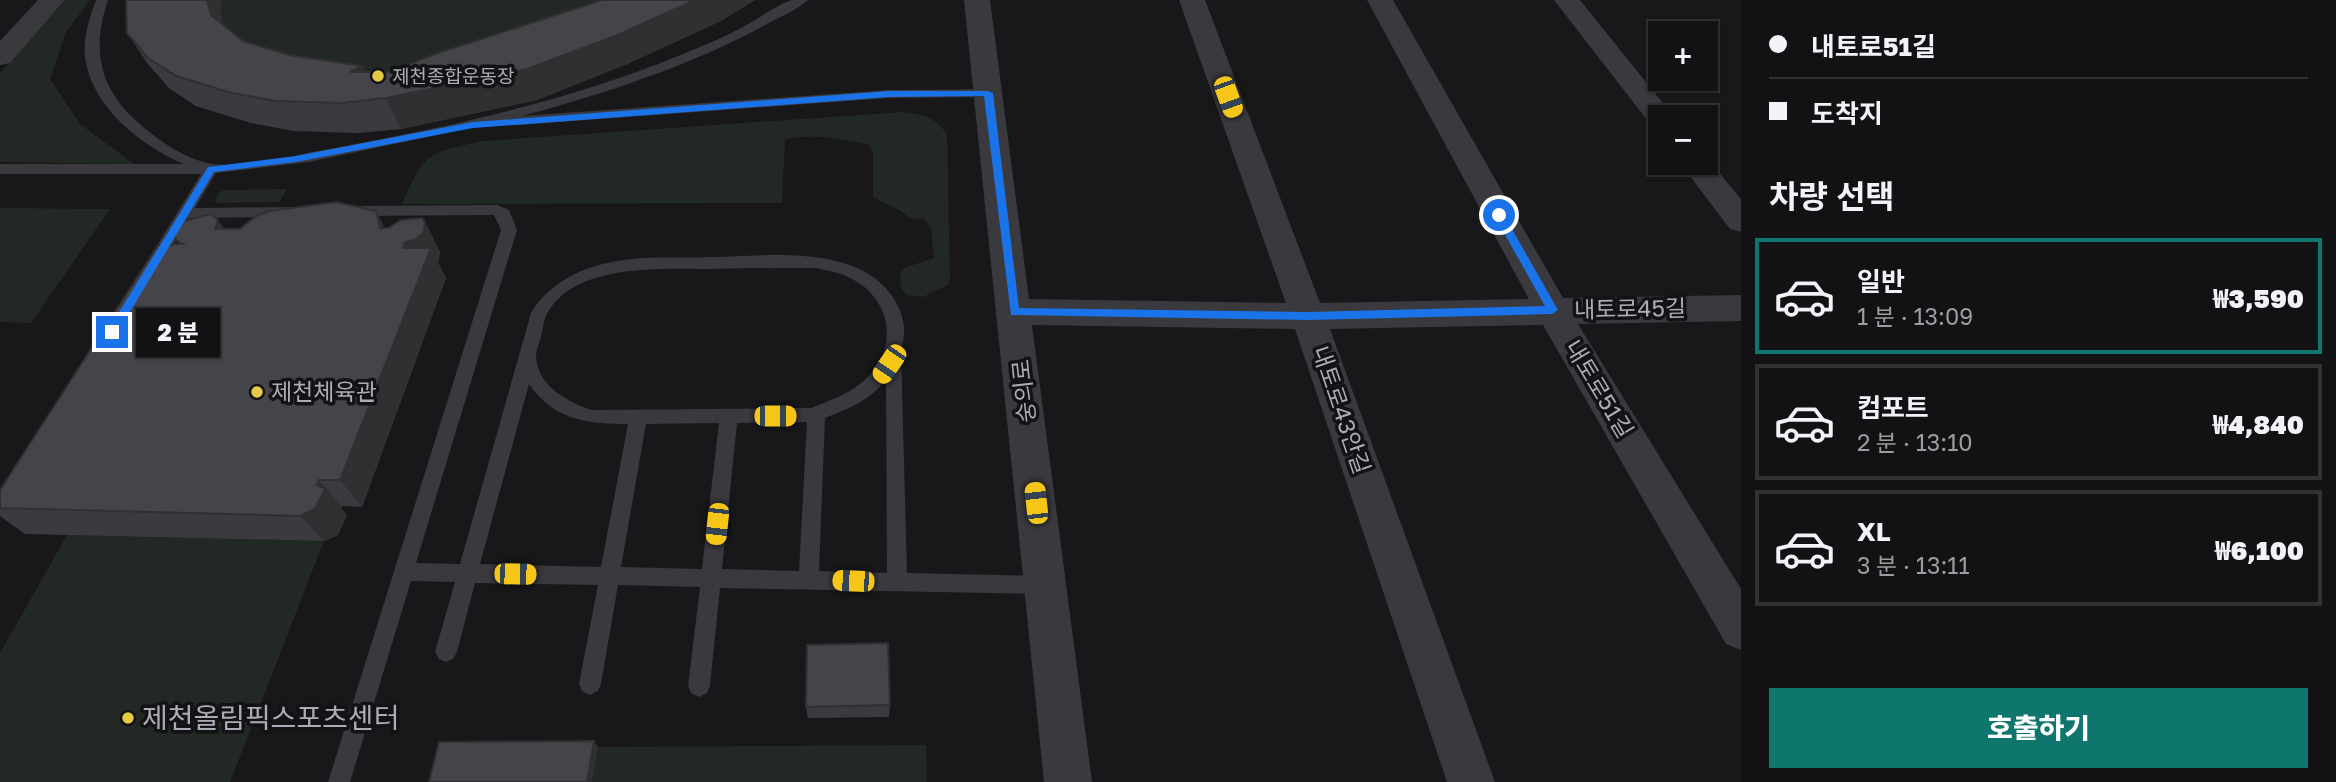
<!DOCTYPE html>
<html lang="ko">
<head>
<meta charset="utf-8">
<style>
	:root { --surface:#121113; --page:#1b1a1c; --text:#f1f3f6; --muted:#9c9da0; --line:#313133; --accent:#0f766e }
	body { margin:0; font-family:"Golos Text","Noto Sans KR",sans-serif; background:var(--page); color:var(--text); height:100vh; display:flex; flex-direction:column; font-size:26px; white-space:nowrap }
	* { box-sizing:border-box; margin:0 }
	p { font-size:23px; color:var(--muted) }
	.icon { flex:none; width:38px; height:38px; fill:none; stroke:currentColor; stroke-width:2; stroke-linecap:round; stroke-linejoin:round }
	.map { position:relative; flex:1; overflow:hidden }
	.drawer { display:flex; flex-direction:column; background:var(--surface); width:595px }
	.drawer>* { flex:none }
	.guide { display:grid; align-content:center; height:154px; padding:0 28px; background:var(--surface) }
	.fabs { position:absolute; left:1648px; top:21px; display:grid; gap:14px }
	.fabs a { display:grid; place-items:center; width:70px; height:70px; border-radius:0px; background:var(--surface); box-shadow:0 2px 5px #0004,0 0 0 2px var(--line); font-size:35px }
	.end { position:absolute; width:32px; height:32px; margin:-16px; border:9px solid #1a73e8; background:#fff; box-shadow:0 0 0 4px #fff }
	.from { border-radius:50% }
	.bubble { position:absolute; height:49px; border-radius:0px; background:var(--surface); box-shadow:0 2px 5px #0004,0 0 0 2px var(--line); font-size:23px; font-weight:800; line-height:49px; text-align:center }
	.car { position:absolute; width:21px; height:42px; margin:-21px -10px; border-radius:9px; box-shadow:0 0 5px 2px #0007; background:linear-gradient(#f5c518 24%,#345 0 40%,#f5c518 0 76%,#345 0 86%,#f5c518 0) }
	.guide b { display:flex; align-items:center; gap:24px; height:66px; font-size:26px }
	.guide b+b { border-top:2px solid var(--line) }
	.guide i { width:18px; height:18px; background:var(--text) }
	ul { padding:0; list-style:none }
	li { display:flex; align-items:center; gap:21px; height:116px; margin:0 14px 10px; padding:0 14px; border:4px solid var(--line); border-radius:0px }
	li div { flex:1 }
	li b { display:block; font-size:26px }
	li em { font-style:normal; font-weight:800 }
	li.on { border-color:var(--accent) }
	li>.icon { width:63px; height:63px; stroke-width:1.5 }
	h2 { padding:0 28px; font-size:32px; line-height:84px }
	.action { display:flex; gap:14px; margin-top:auto; padding:14px 28px }
	.action a { flex:1; height:80px; border-radius:0px; background:var(--accent); color:#fff; font-size:28px; font-weight:800; line-height:80px; text-align:center }
	main { display:flex; flex:1; min-height:0 }
	.map>svg:first-child { display:block }
	.green { fill:#222924 }
	.lines { fill:none; stroke-linecap:round; stroke-linejoin:round }
	.lane { fill:#39393e; fill-rule:evenodd }
	.street { fill:#39393e; fill-rule:evenodd }
	.wall { fill:#3b3b3f }
	.shaded-wall { fill:#303033 }
	.building { fill:#454549; stroke:#303033; stroke-width:2 }
	.route { fill:#1a73e8 }
	.poi-dot { fill:#e5ca43; stroke:#131214; stroke-width:2.5 }
	.labels { text-anchor:middle; stroke-width:7; stroke-linejoin:round; paint-order:stroke }
	.far-poi-label { font-size:19px; fill:#abacb8; stroke:#131214; text-anchor:start }
	.street-label { font-size:23px; fill:#abacb8; stroke:#131214 }
	.poi-label { font-size:23px; fill:#abacb8; stroke:#131214; text-anchor:start }
	.near-poi-label { font-size:28px; fill:#abacb8; stroke:#131214; text-anchor:start }
</style>
</head>
<body>
<main>
<div class="map">
<svg width="1741" height="782" viewBox="0 0 1741 782">
	<rect width="100%" height="100%" fill="#181719"/>
	<g class="green">
		<path d="M66 0H90L66 32 50 79 80 124 134 164 0 162V73Z"/>
		<path d="M150 0H755L627 64 537 100 401 129 358 133 251 123 196 106 169 88 148 64 145 13Z"/>
		<path d="M903 112C922 114 938 118 947 135L950 278 948 285 923 297 907 295 901 288 900 272 904 268 934 258 931 227 924 219 909 218C899 207 886 205 873 197V152L868 144C841 140 811 132 785 140L782 203 402 204C425 151 428 153 483 141Z"/>
		<path d="M287 189 279 202 216 203 215 201 218 193 224 190Z"/>
		<path d="M0 208 110 209 31 323 0 322Z"/>
		<path d="M67 535 324 541 230 782H0V653Z"/>
		<path d="M926 745 927 782H437L445 748Z"/>
	</g>
	<g class="lines">
		<g class="lane">
			<path d="M96 0H108C93 44 97 82 131 116 152 136 184 160 213 164 250 168 293 155 329 149 449 127 569 101 683 54 705 45 729 35 750 23 763 16 778 4 792 0 797 0 803 0 808 0 797 10 780 17 767 24 690 66 606 93 522 116L889 90 988 89 995 93 988 97 889 98 518 125 513 124 512 119 309 162 216 173 195 208 290 207 298 212 290 217 189 218 159 269 153 271 145 265 201 174H0V164H184C141 146 92 107 85 58 83 38 89 19 96 0Z"/>
			<path d="M497 205 509 210 517 230 416 563 460 564 531 313C543 292 566 276 589 268 628 254 671 258 711 257 766 256 857 244 892 296 904 314 907 330 901 351L907 573 1046 576 1053 578 1056 585 1053 592 1046 594 720 588 710 686 707 693 699 697 691 693 688 686 700 587 618 585 601 684 598 691 590 695 582 691 579 684 598 585 475 583 457 652 453 659 446 662 439 659 435 652 455 582 411 581 350 782H328L501 230 494 215 353 216 345 211 353 206ZM817 268C827 271 839 272 848 277 890 296 900 344 868 377 852 393 831 400 811 408L592 410C569 403 538 386 536 358 536 351 539 343 541 337 543 330 543 322 546 316 572 263 661 269 709 269 745 268 781 268 817 268ZM886 379 887 573 819 571 825 418C848 409 871 400 886 379ZM529 384C554 420 586 424 628 424L601 567 480 564ZM807 422 799 571 722 569 737 423ZM719 423 702 569 621 567 646 424Z"/>
		</g>
		<g class="street">
			<path d="M38 0H65L10 63 0 65V41Z"/>
			<path d="M964 0H990L1029 299 1286 303 1179 0H1205L1320 303 1529 299 1367 0H1393L1563 298 1741 295V321L1578 324 1741 589V650L1726 644 1543 325 1330 329 1495 782H1447L1295 329 1032 325 1092 782H1044Z"/>
			<path d="M1554 0H1580L1674 117H1661V128L1651 125Z"/>
			<path d="M1706 157 1741 199V232L1730 229 1680 163H1706Z"/>
		</g>
	</g>
	<g class="wall">
		<path d="M126 0H221L220 12 223 25 243 41 289 55 365 72H389L602 0H755L721 21 627 64 537 100 401 129 358 133 293 131 251 123 196 106 169 88 148 64 127 33Z"/>
		<path d="M218 220 224 229 385 228 425 222 440 252 438 263 446 278 362 507 342 506 341 508 347 515 338 535 324 541 25 534 0 516V490L179 244 176 240Z"/>
		<path d="M890 705 889 717 808 718 806 707Z"/>
	</g>
	<g class="shaded-wall">
		<path d="M207 0H221L220 12 229 45 211 15Z"/>
		<path d="M695 0H755L721 21 627 64 537 100 401 129 386 98Z"/>
		<path d="M362 66 377 97 350 72Z"/>
		<path d="M376 211 392 242 380 228Z"/>
		<path d="M218 220 240 250 215 229Z"/>
		<path d="M425 222 440 252 438 263 446 278 362 507 340 480 403 248 405 242Z"/>
		<path d="M319 480 342 506 341 508 347 515 338 535 324 541 300 516Z"/>
		<path d="M594 741 598 747 592 782H587Z"/>
	</g>
	<g class="building">
		<path d="M126 0H207L211 15 243 41 289 55 362 66 350 72H389L438 53 602 0H695L620 34 527 69 386 98 342 103 276 101 232 93 176 76 148 58 127 33Z"/>
		<path d="M336 202 376 211 380 228H388L401 220 422 218 425 222 424 232 416 239 405 242 403 248H431L340 480H319L316 485 325 489 315 509 300 516 0 508V490L158 245 183 244 176 240 174 234 184 221 211 214 218 220 215 229H240L256 216 270 211Z"/>
		<path d="M888 643 890 705 806 707 807 645Z"/>
		<path d="M594 741 587 782H429L439 742Z"/>
	</g>
	<path class="route" d="M889 91H988L993 93 1019 308 1308 312 1545 306 1494 215 1499 211 1504 215 1558 310 1552 314 1308 320 1011 315 984 96 889 97 473 128 296 162 214 172 116 335H108L107 332 208 167 296 156 473 122Z"/>
	<g class="poi-dot">
		<circle cx="378" cy="76" r="7"/>
		<circle cx="257" cy="392" r="7"/>
		<circle cx="128" cy="718" r="7"/>
	</g>
	<g class="labels">
		<g class="far-poi-label">
			<text x="392" y="83">제천종합운동장</text>
		</g>
		<g class="street-label">
			<text transform="translate(1630 309) rotate(-1)" y="8">내토로45길</text>
			<text transform="translate(1599 389) rotate(59)" y="8">내토로51길</text>
			<text transform="translate(1024 391) rotate(-96)" y="8">숭의로</text>
			<text transform="translate(1341 410) rotate(71)" y="8">내토로43안길</text>
		</g>
		<g class="poi-label">
			<text x="271" y="400">제천체육관</text>
		</g>
		<g class="near-poi-label">
			<text x="142" y="728">제천올림픽스포츠센터</text>
		</g>
	</g>
</svg>
<div class="fabs">
<a>+</a>
<a>−</a>
</div>
<i class="end from" style="left:1499px;top:215px"></i>
<i class="end" style="left:112px;top:332px"></i>
<div class="bubble" style="left:136px;top:308px;width:84px">2 분</div>
<i class="car" style="left:1228px;top:97px;rotate:160deg"></i>
<i class="car" style="left:889px;top:364px;rotate:214deg"></i>
<i class="car" style="left:775px;top:416px;rotate:90deg"></i>
<i class="car" style="left:1036px;top:503px;rotate:354deg"></i>
<i class="car" style="left:717px;top:524px;rotate:186deg"></i>
<i class="car" style="left:515px;top:574px;rotate:91deg"></i>
<i class="car" style="left:853px;top:581px;rotate:272deg"></i>
</div>
<section class="drawer">
<div class="guide">
<b><i class="from"></i>내토로51길</b>
<b><i></i>도착지</b>
</div>
<h2>차량 선택</h2>
<ul>
<li class="on"><svg class="icon" aria-label="car" viewBox="0 0 24 24"><path d="M5 17H2v-5l4-1 3-4h7l3 4 3 1v5h-3M9 17h6M6 11h13"/><circle cx="7" cy="17" r="2"/><circle cx="17" cy="17" r="2"/></svg><div><b>일반</b><p>1 분 · 13:09</p></div><em>₩3,590</em></li>
<li><svg class="icon" aria-label="car" viewBox="0 0 24 24"><path d="M5 17H2v-5l4-1 3-4h7l3 4 3 1v5h-3M9 17h6M6 11h13"/><circle cx="7" cy="17" r="2"/><circle cx="17" cy="17" r="2"/></svg><div><b>컴포트</b><p>2 분 · 13:10</p></div><em>₩4,840</em></li>
<li><svg class="icon" aria-label="car" viewBox="0 0 24 24"><path d="M5 17H2v-5l4-1 3-4h7l3 4 3 1v5h-3M9 17h6M6 11h13"/><circle cx="7" cy="17" r="2"/><circle cx="17" cy="17" r="2"/></svg><div><b>XL</b><p>3 분 · 13:11</p></div><em>₩6,100</em></li>
</ul>
<div class="action"><a>호출하기</a></div>
</section>
</main>
</body>
</html>
